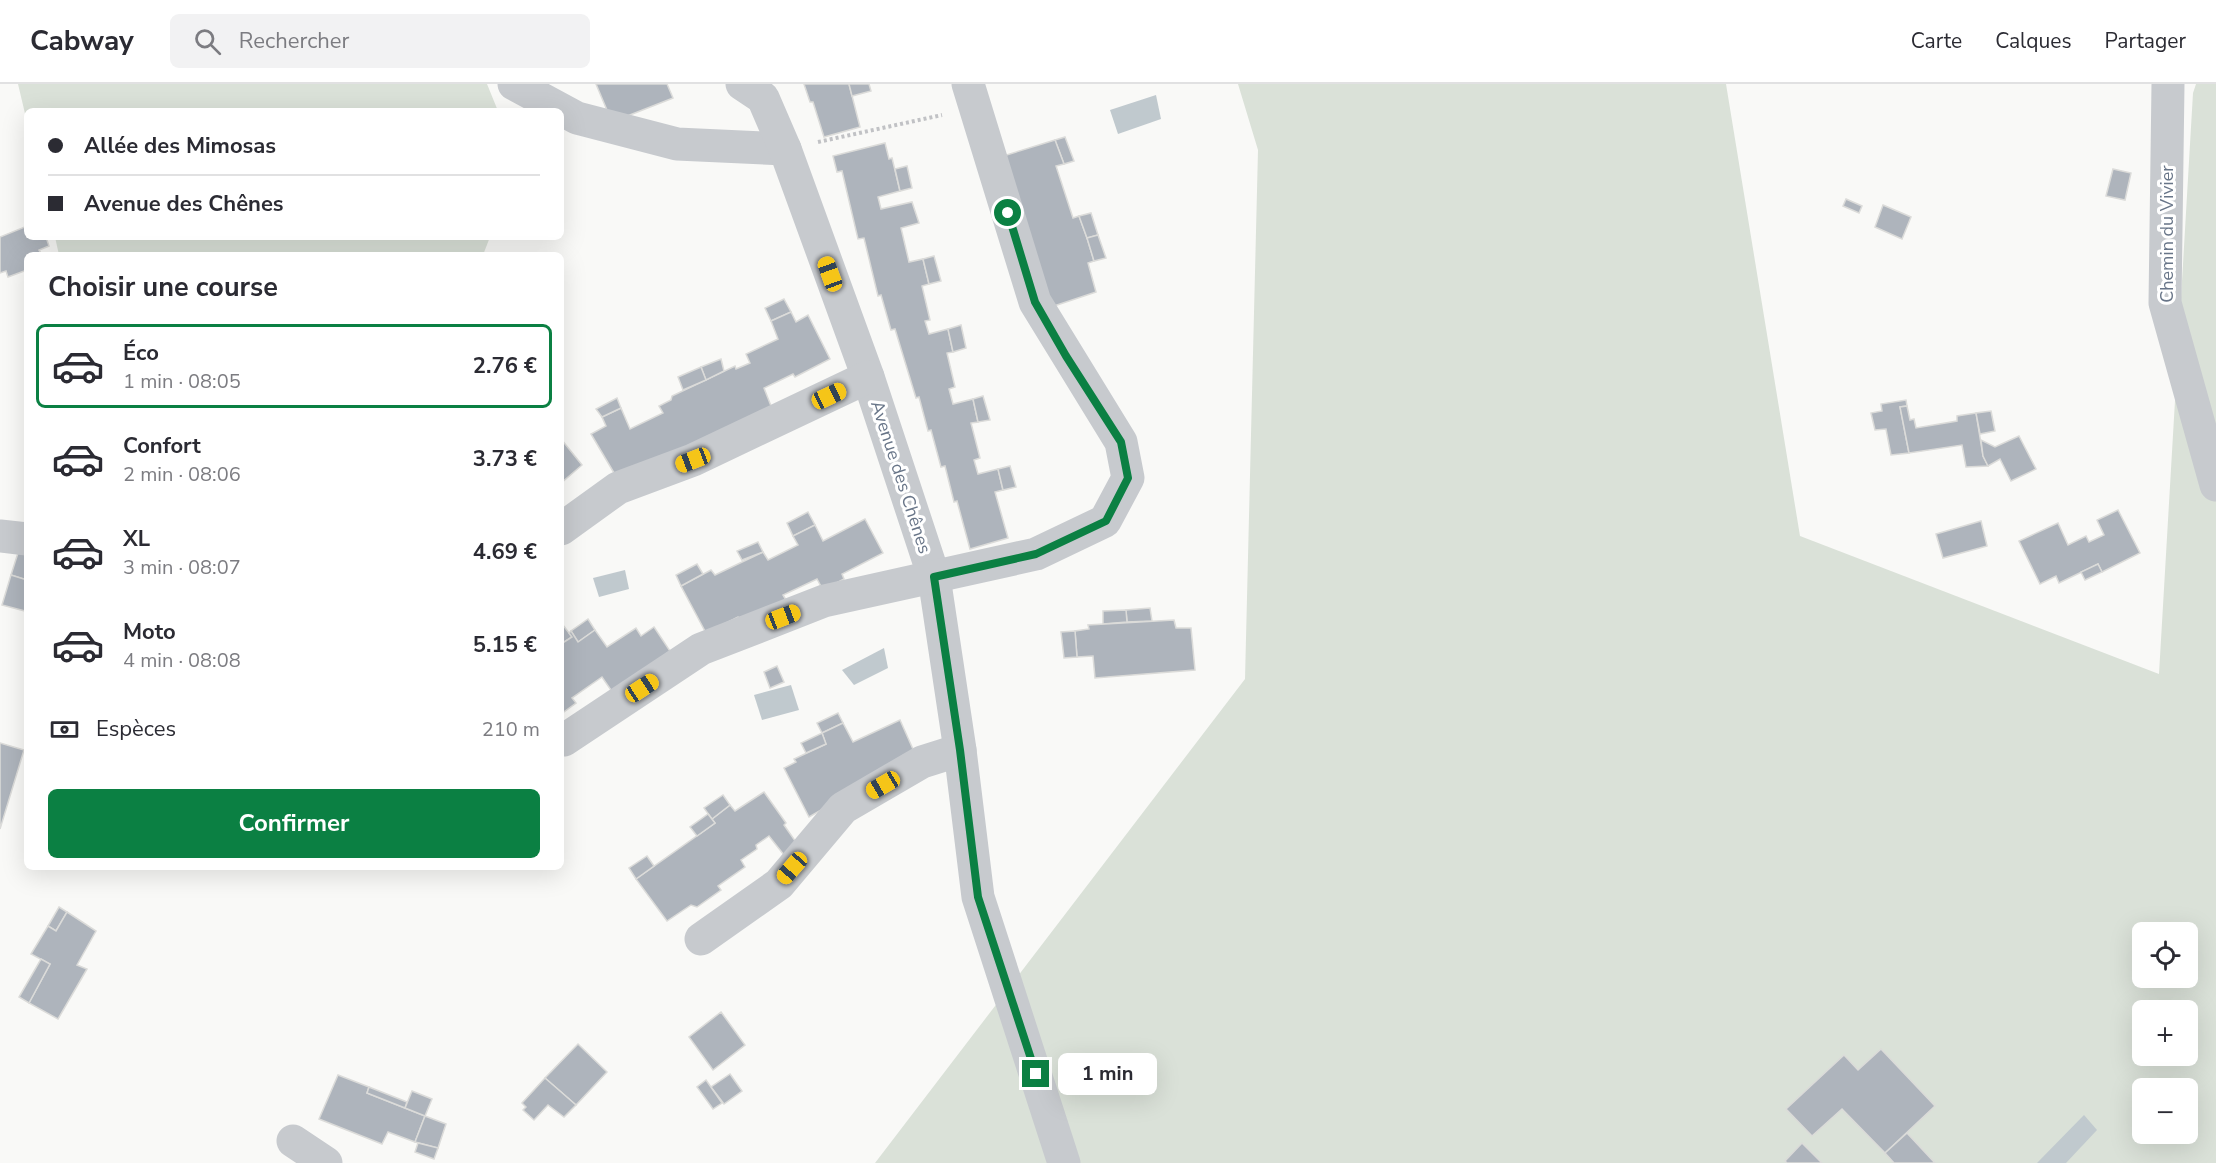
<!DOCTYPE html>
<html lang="fr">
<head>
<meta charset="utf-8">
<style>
	:root { --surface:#fff; --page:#f2f2f3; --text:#2b2b33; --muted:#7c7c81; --line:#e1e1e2; --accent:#0b8043 }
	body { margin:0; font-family:"Nunito Sans",sans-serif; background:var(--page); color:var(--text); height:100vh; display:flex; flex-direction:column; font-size:22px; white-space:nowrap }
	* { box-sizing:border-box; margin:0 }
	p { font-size:20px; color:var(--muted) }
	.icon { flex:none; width:33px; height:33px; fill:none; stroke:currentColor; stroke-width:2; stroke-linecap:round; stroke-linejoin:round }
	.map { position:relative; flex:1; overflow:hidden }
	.sheet { position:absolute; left:24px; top:168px; width:540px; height:618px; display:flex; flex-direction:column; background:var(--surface); border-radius:9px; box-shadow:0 6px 24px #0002 }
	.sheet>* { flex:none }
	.top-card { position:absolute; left:24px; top:24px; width:540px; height:132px; border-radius:9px; box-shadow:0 6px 24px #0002; display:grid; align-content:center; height:132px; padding:0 24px; background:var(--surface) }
	.controls { position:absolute; left:2132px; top:838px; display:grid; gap:12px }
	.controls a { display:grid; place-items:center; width:66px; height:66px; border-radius:9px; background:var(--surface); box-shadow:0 6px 24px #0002; font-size:30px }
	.end { position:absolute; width:27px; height:27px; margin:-14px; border:8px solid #0b8043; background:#fff; box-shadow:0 0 0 3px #fff }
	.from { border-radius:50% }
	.bubble { position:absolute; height:42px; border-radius:9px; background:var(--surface); box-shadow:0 6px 24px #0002; font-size:20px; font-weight:700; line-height:42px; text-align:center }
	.car { position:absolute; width:18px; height:36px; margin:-18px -9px; border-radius:8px; box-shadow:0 0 4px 2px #0007; background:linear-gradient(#f5c518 24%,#345 0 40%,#f5c518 0 76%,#345 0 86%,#f5c518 0) }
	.top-card b { display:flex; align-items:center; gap:21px; height:57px; font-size:22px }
	.top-card b+b { border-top:2px solid var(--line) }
	.top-card i { width:15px; height:15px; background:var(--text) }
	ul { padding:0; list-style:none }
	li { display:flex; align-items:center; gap:18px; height:84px; margin:0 12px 9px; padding:0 12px; border:3px solid transparent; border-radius:9px }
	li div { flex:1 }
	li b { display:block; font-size:22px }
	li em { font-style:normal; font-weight:700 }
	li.current { border-color:var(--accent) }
	li>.icon { width:54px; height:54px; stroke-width:1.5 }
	h2 { padding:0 24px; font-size:27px; line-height:72px }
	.pay { display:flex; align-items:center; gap:15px; height:66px; padding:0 24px; font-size:22px }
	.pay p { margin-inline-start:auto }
	.cta { display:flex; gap:12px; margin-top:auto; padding:12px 24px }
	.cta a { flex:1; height:69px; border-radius:9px; background:var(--accent); color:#fff; font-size:24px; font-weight:700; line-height:69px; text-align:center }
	header { display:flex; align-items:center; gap:36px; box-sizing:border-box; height:84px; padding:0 30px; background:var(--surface); border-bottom:2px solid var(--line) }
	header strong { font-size:28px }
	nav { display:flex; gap:33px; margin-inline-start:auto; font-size:21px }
	.search { width:420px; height:54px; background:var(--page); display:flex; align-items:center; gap:15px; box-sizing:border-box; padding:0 21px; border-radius:9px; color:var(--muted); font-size:22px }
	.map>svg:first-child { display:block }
	.green { fill:#dae1d8; fill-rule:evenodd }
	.water { fill:#c0c9ce }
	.building { fill:#aeb4bc; stroke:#dbdbd9; stroke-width:1.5 }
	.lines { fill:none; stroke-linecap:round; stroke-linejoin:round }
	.path { stroke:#c1c2c5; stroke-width:4; stroke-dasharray:3 3; stroke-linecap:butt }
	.minor { stroke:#c7cace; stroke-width:33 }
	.route { stroke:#0b8043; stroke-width:8 }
	.labels { text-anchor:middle; stroke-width:6; stroke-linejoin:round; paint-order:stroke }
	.street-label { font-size:18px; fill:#687588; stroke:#fff }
</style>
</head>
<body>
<header>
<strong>Cabway</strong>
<div class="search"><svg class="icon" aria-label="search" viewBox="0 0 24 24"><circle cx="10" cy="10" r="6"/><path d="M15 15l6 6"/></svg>Rechercher</div>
<nav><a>Carte</a><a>Calques</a><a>Partager</a></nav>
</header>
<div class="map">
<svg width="2216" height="1079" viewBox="0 0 2216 1079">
	<rect width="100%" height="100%" fill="#f9f9f7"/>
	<g class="green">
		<path d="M18 0H487L498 27H27V38Z"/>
		<path d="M1238 0H1726L1800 452 2159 590 2193 9 2196 0H2216V1079H875L1245 595 1258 66ZM2142 849H2187V894H2142ZM2142 927H2187V972H2142ZM2142 1005H2187V1050H2142Z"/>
		<path d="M55 153H490L483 171H59Z"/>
	</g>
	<g class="water">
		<path d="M1156 11 1161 35 1118 50 1110 26Z"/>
		<path d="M625 486 629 505 599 513 593 494Z"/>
		<path d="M884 564 888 584 854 601 842 586Z"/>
		<path d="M791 601 799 626 762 636 754 611Z"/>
		<path d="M2084 1031 2097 1046 2066 1079H2037Z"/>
	</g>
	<g class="building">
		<path d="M596 0H667L673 14 612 38Z"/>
		<path d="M804 0H849L860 43 824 53 813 18H810Z"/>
		<path d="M849 0H869L871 7 852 12Z"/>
		<path d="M1065 53 1074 77 1064 80 1055 56Z"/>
		<path d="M1055 56 1064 80 1056 82 1073 134 1079 132 1087 154 1094 177 1088 179 1096 208 1048 224 1000 73Z"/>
		<path d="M885 59 889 75 892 74 900 107 878 113 881 125 912 118 919 139 901 144 909 178 923 175 929 200 922 202 930 236 925 237 929 250 948 245 953 268 947 269 955 303 949 305 953 320 973 315 978 338 971 339 980 374 974 376 978 390 998 385 1003 406 995 408 1008 454 970 465 957 417 954 418 945 382 941 383 931 346 928 347 919 313 916 314 895 245 891 246 881 211 878 212 864 154 858 155 842 87 837 88 833 72Z"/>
		<path d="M907 82 912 104 900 107 895 85Z"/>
		<path d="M2113 85 2131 89 2125 116 2106 112Z"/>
		<path d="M1846 115 1862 122 1859 129 1843 122Z"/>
		<path d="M1883 121 1911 133 1902 155 1875 143Z"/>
		<path d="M1091 129 1098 151 1087 154 1079 132Z"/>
		<path d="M27 142V153H46L49 162 39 166 42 171H27V186L8 193 6 187 0 189V153Z"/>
		<path d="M1098 151 1106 174 1094 177 1087 154Z"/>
		<path d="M934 172 941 197 929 200 923 175Z"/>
		<path d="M784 215 791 228 771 237 765 224Z"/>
		<path d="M791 228 796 238 808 231 830 275 795 293 793 290 764 304 773 327 617 394 591 350 606 342 602 333 621 324 630 345 663 329 659 322 671 316 672 312 735 282 736 285 750 279 746 270 778 255 771 237Z"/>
		<path d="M961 241 966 264 953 268 948 245Z"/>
		<path d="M721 275 724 287 706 296 701 283Z"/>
		<path d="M701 283 706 296 683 306 678 293Z"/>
		<path d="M983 312 990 336 978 338 973 315Z"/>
		<path d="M617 314 621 324 602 333 596 325Z"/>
		<path d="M1906 316 1907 322 1900 323 1909 369 1891 371 1886 345 1875 346 1871 329 1882 327 1881 320Z"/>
		<path d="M1907 322 1910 336 1914 335 1916 344 1957 337V332L1976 329 1983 372 1988 382 1966 383 1962 361 1909 369 1900 323Z"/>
		<path d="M1991 327 1995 347 1980 350 1976 329Z"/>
		<path d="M2019 352 2036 385 2011 397 2000 375 1988 382 1983 372 1981 356 1995 363Z"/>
		<path d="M561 355 582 381 561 399Z"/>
		<path d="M1010 382 1016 403 1003 406 998 385Z"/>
		<path d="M2118 426 2140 469 2102 488 2098 480 2059 499 2056 492 2040 500 2019 457 2058 439 2068 461 2086 452 2089 458 2104 451 2097 436Z"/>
		<path d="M808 428 815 441 793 452 787 439Z"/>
		<path d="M865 435 883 469 842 490 844 495 823 506 817 495 783 511 786 516 740 538 738 533 706 549 681 502 711 486 715 491 763 468 768 476 798 461 793 452 815 441 823 457Z"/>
		<path d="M1981 437 1987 462 1943 474 1936 450Z"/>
		<path d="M758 458 763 468 742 476 737 467Z"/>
		<path d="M18 469 27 471V496L11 491Z"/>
		<path d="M697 480 703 490 681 502 676 491Z"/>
		<path d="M2098 480 2102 488 2085 496 2081 488Z"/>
		<path d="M11 491 27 496V520L25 527 2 521Z"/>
		<path d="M1150 524 1152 537 1127 538 1126 526Z"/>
		<path d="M1126 526 1127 538 1103 540V527Z"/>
		<path d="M588 535 595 546 578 558 571 547Z"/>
		<path d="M1174 536 1176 544H1191L1195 586 1095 594 1093 572 1077 573 1075 547 1089 545 1088 541Z"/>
		<path d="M563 541 572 553 561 560V542Z"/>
		<path d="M654 543 670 567 613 609 602 593 572 614 576 619 561 630V560L572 553 569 549 571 547 578 558 595 546 607 563 636 544 641 552Z"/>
		<path d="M1075 547 1077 573 1064 574 1061 548Z"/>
		<path d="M777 582 784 598 770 604 764 588Z"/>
		<path d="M838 629 843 639 822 649 817 639Z"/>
		<path d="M900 636 916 672 809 733 784 684 796 678 794 675 826 660 822 649 843 639 853 658Z"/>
		<path d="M822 649 826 660 806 669 801 659Z"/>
		<path d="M0 659 24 666 0 745Z"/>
		<path d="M764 708 786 739 784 741 798 761 784 771 769 752 756 761 757 765 741 776 745 783 718 802 721 806 697 823 691 821 667 837 636 795 715 739 712 735 730 721 735 727Z"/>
		<path d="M723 711 730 721 712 735 704 724Z"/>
		<path d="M708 730 715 739 697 752 690 743Z"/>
		<path d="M647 772 654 782 636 795 629 784Z"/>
		<path d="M59 823 67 828 56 847 48 842Z"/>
		<path d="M67 828 96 847 77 881 87 885 58 935 29 919 50 880 31 870 48 842 56 847Z"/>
		<path d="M41 875 50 880 29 919 19 913Z"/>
		<path d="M721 928 745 961 713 986 689 953Z"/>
		<path d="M578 960 607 988 576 1021 545 994Z"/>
		<path d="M1881 965 1935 1022 1885 1069 1842 1025 1812 1052 1786 1025 1844 971 1858 986Z"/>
		<path d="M730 990 742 1007 724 1020 711 1003Z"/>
		<path d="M338 991 369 1003 367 1009 425 1032 415 1058 388 1048 382 1060 319 1035Z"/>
		<path d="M545 994 576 1021 564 1033 548 1021 534 1036 523 1026 526 1023 522 1019Z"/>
		<path d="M706 996 722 1019 713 1025 697 1003Z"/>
		<path d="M369 1003 407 1018 405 1024 367 1009Z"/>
		<path d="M412 1007 432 1015 425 1032 405 1024Z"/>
		<path d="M425 1032 446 1040 438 1064 415 1058Z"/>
		<path d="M1907 1049 1935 1079H1894L1885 1069Z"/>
		<path d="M418 1059 438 1064 434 1075 415 1068Z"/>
		<path d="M1802 1059 1822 1079H1787L1785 1077Z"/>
	</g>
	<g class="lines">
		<path class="path" d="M818 58 942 31"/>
		<g class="minor">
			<path d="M514 0 577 34 677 60 785 65"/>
			<path d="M742 0 763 14 785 65 868 293 934 493 960 666 978 813 1064 1079"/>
			<path d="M2168 0 2165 219 2216 401"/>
			<path d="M561 445 618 404 693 376 868 293"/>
			<path d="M0 452 27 455"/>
			<path d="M564 656 701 565 824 517 1036 470 1105 437 1128 394 1121 358 1035 218 968 0"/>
			<path d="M701 855 779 800 843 724 922 678 960 666"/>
			<path d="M293 1057 326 1079"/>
		</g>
	</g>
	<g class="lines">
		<path class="route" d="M1008 129 1035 218 1066 272 1121 358 1128 394 1106 437 1036 470 934 493 960 666 978 813 1036 990"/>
	</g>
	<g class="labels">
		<g class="street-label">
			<text transform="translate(2167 150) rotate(-90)" y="6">Chemin du Vivier</text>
			<text transform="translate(901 393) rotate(72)" y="6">Avenue des Chênes</text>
		</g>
	</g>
</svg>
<div class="controls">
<a><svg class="icon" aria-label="locate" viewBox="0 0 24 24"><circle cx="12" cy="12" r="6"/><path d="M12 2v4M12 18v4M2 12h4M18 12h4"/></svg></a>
<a>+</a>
<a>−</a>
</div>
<i class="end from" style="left:1008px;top:129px"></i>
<i class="end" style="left:1036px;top:990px"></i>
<div class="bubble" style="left:1058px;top:969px;width:99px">1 min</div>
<i class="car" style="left:830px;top:190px;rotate:340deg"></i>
<i class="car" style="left:829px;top:312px;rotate:65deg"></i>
<i class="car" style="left:693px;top:376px;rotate:249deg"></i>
<i class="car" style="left:783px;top:533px;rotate:69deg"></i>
<i class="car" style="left:642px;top:604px;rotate:57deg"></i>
<i class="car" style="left:883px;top:701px;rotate:240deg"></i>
<i class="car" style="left:792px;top:784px;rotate:221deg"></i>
<div class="top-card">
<b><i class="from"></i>Allée des Mimosas</b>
<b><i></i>Avenue des Chênes</b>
</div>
<section class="sheet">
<h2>Choisir une course</h2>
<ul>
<li class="current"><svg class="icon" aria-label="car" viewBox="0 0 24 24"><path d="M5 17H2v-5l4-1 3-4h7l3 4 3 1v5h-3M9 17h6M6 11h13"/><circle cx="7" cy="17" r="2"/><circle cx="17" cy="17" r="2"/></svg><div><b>Éco</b><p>1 min · 08:05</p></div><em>2.76 €</em></li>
<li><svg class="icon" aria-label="car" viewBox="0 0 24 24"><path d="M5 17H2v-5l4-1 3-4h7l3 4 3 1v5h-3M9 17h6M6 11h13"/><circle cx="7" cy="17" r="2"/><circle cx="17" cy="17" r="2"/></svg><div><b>Confort</b><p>2 min · 08:06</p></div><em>3.73 €</em></li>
<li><svg class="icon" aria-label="car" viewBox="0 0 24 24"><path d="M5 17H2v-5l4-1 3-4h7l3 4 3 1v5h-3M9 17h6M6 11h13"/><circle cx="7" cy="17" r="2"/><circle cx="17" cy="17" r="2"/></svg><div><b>XL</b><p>3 min · 08:07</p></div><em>4.69 €</em></li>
<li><svg class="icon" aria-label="car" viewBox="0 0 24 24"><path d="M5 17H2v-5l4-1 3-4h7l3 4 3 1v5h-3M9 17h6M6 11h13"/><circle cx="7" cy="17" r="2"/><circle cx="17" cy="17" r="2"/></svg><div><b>Moto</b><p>4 min · 08:08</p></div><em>5.15 €</em></li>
</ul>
<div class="pay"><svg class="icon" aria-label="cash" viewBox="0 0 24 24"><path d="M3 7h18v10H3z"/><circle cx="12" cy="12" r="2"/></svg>Espèces<p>210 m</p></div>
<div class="cta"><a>Confirmer</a></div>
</section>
</div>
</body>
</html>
